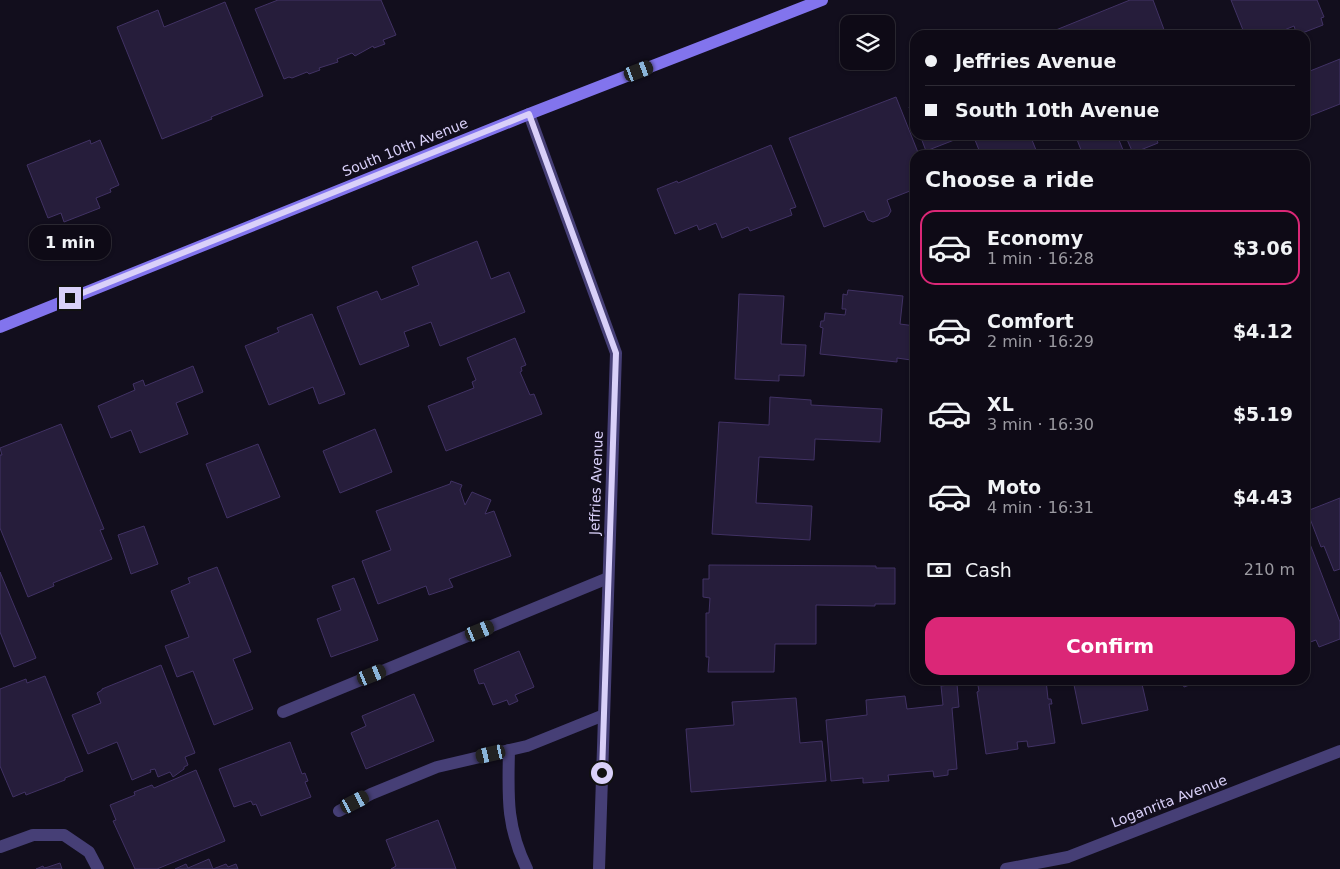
<!DOCTYPE html>
<html lang="en">
<head>
<meta charset="utf-8">
<style>
	:root { --surface:#0e0a16; --page:#1c1823; --text:#f1f3f6; --muted:#9b9aa1; --line:#2e2b35; --accent:#db2777 }
	body { margin:0; font-family:"DejaVu Sans",sans-serif; background:var(--page); color:var(--text); height:100vh; display:flex; flex-direction:column; font-size:19px; white-space:nowrap }
	* { box-sizing:border-box; margin:0 }
	p { font-size:16px; color:var(--muted) }
	.icon { flex:none; width:28px; height:28px; fill:none; stroke:currentColor; stroke-width:2; stroke-linecap:round; stroke-linejoin:round }
	.map { position:relative; flex:1; overflow:hidden }
	.details { position:absolute; left:910px; top:150px; width:400px; height:535px; display:flex; flex-direction:column; background:var(--surface); border-radius:15px; box-shadow:0 1px 4px #0004,0 0 0 1px var(--line) }
	.details>* { flex:none }
	.top-card { position:absolute; left:910px; top:30px; width:400px; height:110px; border-radius:15px; box-shadow:0 1px 4px #0004,0 0 0 1px var(--line); display:grid; align-content:center; height:110px; padding:0 15px; background:var(--surface) }
	.fabs { position:absolute; left:840px; top:15px; display:grid; gap:10px }
	.fabs a { display:grid; place-items:center; width:55px; height:55px; border-radius:10px; background:var(--surface); box-shadow:0 1px 4px #0004,0 0 0 1px var(--line); font-size:25px }
	.end { position:absolute; width:22px; height:22px; margin:-11px; border:6px solid #d9d0f9; background:#111; box-shadow:0 0 0 2px #111 }
	.from { border-radius:50% }
	.bubble { position:absolute; height:35px; border-radius:15px; background:var(--surface); box-shadow:0 1px 4px #0004,0 0 0 1px var(--line); font-size:16px; font-weight:600; line-height:35px; text-align:center }
	.car { position:absolute; width:15px; height:30px; margin:-15px -8px; border-radius:6px; box-shadow:0 0 4px 1px #0007; background:linear-gradient(#222 24%,#8ab4d8 0 40%,#222 0 76%,#8ab4d8 0 86%,#222 0) }
	.top-card b { display:flex; align-items:center; gap:18px; height:48px; font-size:19px }
	.top-card b+b { border-top:1px solid var(--line) }
	.top-card i { width:12px; height:12px; background:var(--text) }
	ul { padding:0; list-style:none }
	li { display:flex; align-items:center; gap:15px; height:75px; margin:0 10px 8px; padding:0 5px; border:2px solid transparent; border-radius:15px }
	li div { flex:1 }
	li b { display:block; font-size:19px }
	li em { font-style:normal; font-weight:600 }
	li.current { border-color:var(--accent) }
	li>.icon { width:45px; height:45px; stroke-width:1.5 }
	h2 { padding:0 15px; font-size:22px; line-height:60px }
	.pay { display:flex; align-items:center; gap:12px; height:55px; padding:0 15px; font-size:19px }
	.pay p { margin-inline-start:auto }
	.primary-button { display:flex; gap:10px; margin-top:auto; padding:10px 15px }
	.primary-button a { flex:1; height:58px; border-radius:15px; background:var(--accent); color:#fff; font-size:20px; font-weight:600; line-height:58px; text-align:center }
	.map>svg:first-child { display:block }
	.building { fill:#261d3b; stroke:#413264 }
	.lines { fill:none; stroke-linecap:round; stroke-linejoin:round }
	.lane { stroke:#463f76; stroke-width:12 }
	.street { stroke:#463f76; stroke-width:12 }
	.secondary { stroke:#8274ed; stroke-width:12 }
	.route { stroke:#d9d0f9; stroke-width:6 }
	.labels { text-anchor:middle; stroke-width:5; stroke-linejoin:round; paint-order:stroke }
	.street-label { font-size:14px; fill:#d9d0f9; stroke:#120e1d }
</style>
</head>
<body>
<div class="map">
<svg width="1340" height="869" viewBox="0 0 1340 869">
	<rect width="100%" height="100%" fill="#120e1d"/>
	<g class="building">
		<path d="M278 0H381L396 35 383 40 385 44 374 48 373 46 355 56 352 53 337 59 338 62 319 68 320 70 309 74 307 72 292 78 289 77 284 79 255 9Z"/>
		<path d="M1130 0H1153L1166 35H1047L1046 34Z"/>
		<path d="M1231 0H1317L1324 17 1321 18 1323 25 1297 35 1294 26 1272 35H1245Z"/>
		<path d="M225 2 263 96 211 117 212 119 162 139 117 27 158 10 164 27Z"/>
		<path d="M1340 59V104L1307 117 1305 111V73Z"/>
		<path d="M896 97 919 155H915V189L887 200 891 211 888 216 873 222 868 220 864 211 824 227 789 138Z"/>
		<path d="M915 104V123L909 107Z"/>
		<path d="M920 135H967L926 151Z"/>
		<path d="M973 135H1030L1038 155H981Z"/>
		<path d="M1080 135H1117L1125 155H1083L1076 137Z"/>
		<path d="M1125 135H1155L1158 143 1133 153Z"/>
		<path d="M90 140 91 144 100 140 119 185 110 189 111 192 96 198 100 208 64 222 61 213 48 218 27 165Z"/>
		<path d="M771 145 796 207 790 209 792 215 750 231 748 227 722 238 716 223 699 230 697 225 675 234 657 189 677 181 678 183Z"/>
		<path d="M477 241 491 279 509 272 525 312 440 346 431 322 404 332 409 346 360 365 337 307 377 291 381 300 419 285 412 267Z"/>
		<path d="M848 290 903 296 900 324 915 326 911 360 897 358V362L820 354 823 328 820 327 821 321H824L825 313 845 315 846 309H842L843 294 847 295Z"/>
		<path d="M739 294 784 296 781 344 806 345 804 376 779 375V381L735 379Z"/>
		<path d="M312 314 345 394 319 404 313 387 269 405 245 346 279 332 277 328Z"/>
		<path d="M515 338 526 365 521 367 522 371 520 372 530 395 534 394 542 414 446 451 428 406 474 388 472 382 476 380 467 358Z"/>
		<path d="M193 366 203 392 176 403 188 434 140 453 131 430 111 438 98 406 135 390 133 384 143 380 145 386Z"/>
		<path d="M770 397 811 400V405L882 409 880 442 815 439 814 460 759 457 756 503 812 506 810 540 712 534 719 422 769 425Z"/>
		<path d="M61 424 104 529 100 530 112 559 53 583 54 586 28 597 0 528V455H2L0 448Z"/>
		<path d="M375 429 392 472 340 493 323 451Z"/>
		<path d="M258 444 280 497 227 518 206 464Z"/>
		<path d="M451 481 462 485 460 490 465 505 472 492 491 500 485 514 494 511 511 556 449 579 453 587 429 595 426 586 378 604 362 561 391 550 376 511 450 484Z"/>
		<path d="M1340 498V569L1334 571 1324 546 1321 547 1307 511Z"/>
		<path d="M144 526 158 564 131 574 118 535Z"/>
		<path d="M1305 531 1340 622V639L1319 647 1316 640 1305 644Z"/>
		<path d="M709 565 876 566V568H895V604H875V606L816 605V644H775L774 672H708L709 657H706V613H709L710 598 703 597V579H709Z"/>
		<path d="M217 567 251 652 233 659 253 709 214 725 193 671 177 677 165 646 189 637 171 591 190 583 188 578Z"/>
		<path d="M0 572 36 658 14 667 0 632Z"/>
		<path d="M354 578 378 640 331 657 317 619 341 610 332 586Z"/>
		<path d="M519 651 534 687 515 695 518 701 509 705 507 700 493 705 484 683 479 684 474 670Z"/>
		<path d="M161 665 195 753 185 757 188 765 184 767V769L173 777 170 772 158 777 155 769 150 770 151 772 132 780 117 742 88 754 72 715 101 703 97 693 102 690V689Z"/>
		<path d="M45 676 83 771 65 778V780L26 795 25 792 13 797 0 766V689L26 679 27 683Z"/>
		<path d="M977 680H1046L1048 699H1051L1052 704H1049L1055 743 1028 747 1027 741 1017 742 1018 749 986 754 977 692 979 691Z"/>
		<path d="M1073 680H1141L1148 710 1082 724Z"/>
		<path d="M1181 680H1203L1184 687Z"/>
		<path d="M957 684 959 707 952 708 957 769 948 770V775L934 777 933 771 888 775 889 781 863 783V778L831 781 826 720 867 715 866 700 905 696 907 709 943 705 941 686Z"/>
		<path d="M414 694 434 741 366 769 351 733 366 726 362 716Z"/>
		<path d="M796 698 800 743 822 741 826 781 691 792 686 729 734 725 732 702Z"/>
		<path d="M290 742 302 774 305 773 308 781 305 782 311 797 261 816 256 804 253 805 251 801 234 807 219 769Z"/>
		<path d="M196 770 225 841 157 869H135L113 821 116 820 110 805 135 795 134 792 152 785 154 788Z"/>
		<path d="M438 820 456 869H391L396 866 386 840Z"/>
		<path d="M209 859 213 869 226 864 228 867 236 864 238 869H175L186 864 188 868Z"/>
		<path d="M60 863 62 869H36L43 866 44 868 48 867Z"/>
	</g>
	<g class="lines">
		<g class="lane">
			<path d="M283 712 608 578"/>
			<path d="M509 750C508 796 506 826 527 869"/>
			<path d="M339 811 371 794 437 767 527 746 604 715"/>
			<path d="M0 847 33 835H64L89 852 98 869"/>
		</g>
		<g class="street">
			<path d="M529 114 616 353 599 869"/>
			<path d="M1006 869 1068 857 1340 751"/>
		</g>
		<path class="secondary" d="M0 327 529 114 822 0"/>
	</g>
	<g class="lines">
		<path class="route" d="M70 298 529 114 616 353 602 773"/>
	</g>
	<g class="labels">
		<g class="street-label">
			<text transform="translate(405 147) rotate(-22)" y="5">South 10th Avenue</text>
			<text transform="translate(596 483) rotate(-88)" y="5">Jeffries Avenue</text>
			<text transform="translate(1169 801) rotate(-21)" y="5">Loganrita Avenue</text>
		</g>
	</g>
</svg>
<div class="fabs">
<a><svg class="icon" aria-label="layers" viewBox="0 0 24 24"><path d="M12 4l9 5-9 5-9-5zM3 14l9 5 9-5"/></svg></a>
</div>
<i class="end from" style="left:602px;top:773px"></i>
<i class="end" style="left:70px;top:298px"></i>
<div class="bubble" style="left:29px;top:225px;width:82px">1 min</div>
<i class="car" style="left:639px;top:71px;rotate:69deg"></i>
<i class="car" style="left:480px;top:631px;rotate:68deg"></i>
<i class="car" style="left:372px;top:675px;rotate:68deg"></i>
<i class="car" style="left:491px;top:754px;rotate:257deg"></i>
<i class="car" style="left:355px;top:802px;rotate:63deg"></i>
<div class="top-card">
<b><i class="from"></i>Jeffries Avenue</b>
<b><i></i>South 10th Avenue</b>
</div>
<section class="details">
<h2>Choose a ride</h2>
<ul>
<li class="current"><svg class="icon" aria-label="car" viewBox="0 0 24 24"><path d="M5 17H2v-5l4-1 3-4h7l3 4 3 1v5h-3M9 17h6M6 11h13"/><circle cx="7" cy="17" r="2"/><circle cx="17" cy="17" r="2"/></svg><div><b>Economy</b><p>1 min · 16:28</p></div><em>$3.06</em></li>
<li><svg class="icon" aria-label="car" viewBox="0 0 24 24"><path d="M5 17H2v-5l4-1 3-4h7l3 4 3 1v5h-3M9 17h6M6 11h13"/><circle cx="7" cy="17" r="2"/><circle cx="17" cy="17" r="2"/></svg><div><b>Comfort</b><p>2 min · 16:29</p></div><em>$4.12</em></li>
<li><svg class="icon" aria-label="car" viewBox="0 0 24 24"><path d="M5 17H2v-5l4-1 3-4h7l3 4 3 1v5h-3M9 17h6M6 11h13"/><circle cx="7" cy="17" r="2"/><circle cx="17" cy="17" r="2"/></svg><div><b>XL</b><p>3 min · 16:30</p></div><em>$5.19</em></li>
<li><svg class="icon" aria-label="car" viewBox="0 0 24 24"><path d="M5 17H2v-5l4-1 3-4h7l3 4 3 1v5h-3M9 17h6M6 11h13"/><circle cx="7" cy="17" r="2"/><circle cx="17" cy="17" r="2"/></svg><div><b>Moto</b><p>4 min · 16:31</p></div><em>$4.43</em></li>
</ul>
<div class="pay"><svg class="icon" aria-label="cash" viewBox="0 0 24 24"><path d="M3 7h18v10H3z"/><circle cx="12" cy="12" r="2"/></svg>Cash<p>210 m</p></div>
<div class="primary-button"><a>Confirm</a></div>
</section>
</div>
</body>
</html>
